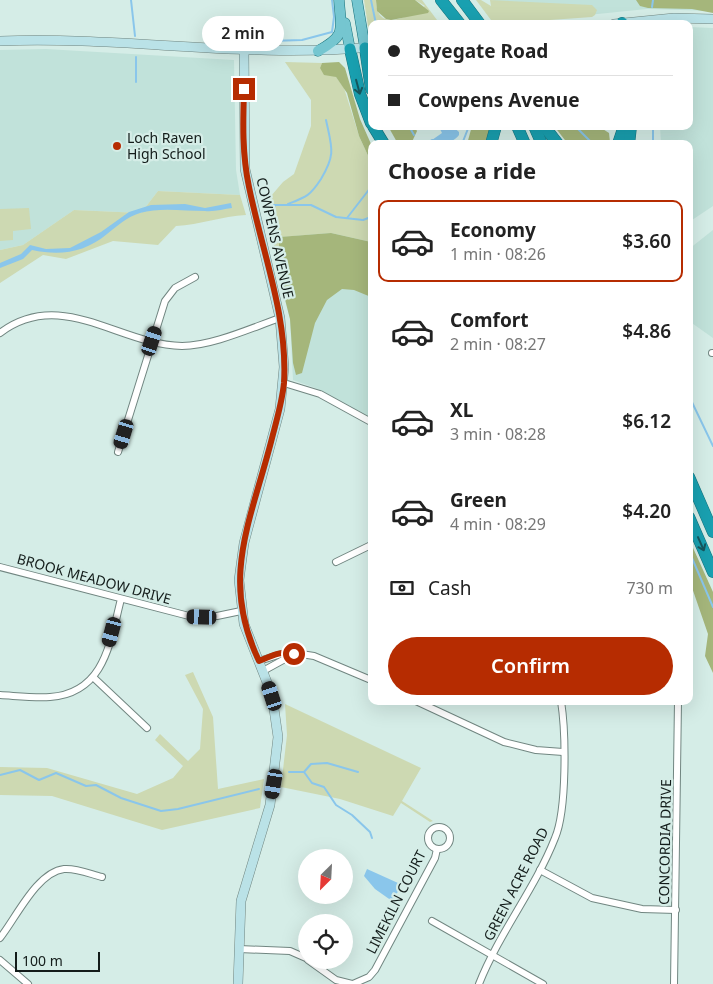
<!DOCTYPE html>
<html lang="en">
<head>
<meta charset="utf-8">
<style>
	:root { --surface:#fff; --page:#f2f2f2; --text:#222; --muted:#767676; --line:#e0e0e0; --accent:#b62c01 }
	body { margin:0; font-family:"Noto Sans",sans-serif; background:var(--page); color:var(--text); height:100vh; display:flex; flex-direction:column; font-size:19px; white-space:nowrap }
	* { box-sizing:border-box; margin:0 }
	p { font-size:16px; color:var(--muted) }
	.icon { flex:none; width:28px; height:28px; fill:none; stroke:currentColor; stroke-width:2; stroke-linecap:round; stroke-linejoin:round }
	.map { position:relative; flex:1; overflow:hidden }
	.sheet { position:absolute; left:368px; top:140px; width:325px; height:565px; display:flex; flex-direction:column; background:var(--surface); border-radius:10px; box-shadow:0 5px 20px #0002 }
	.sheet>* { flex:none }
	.guide { position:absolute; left:368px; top:20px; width:325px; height:110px; border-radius:10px; box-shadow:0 5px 20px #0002; display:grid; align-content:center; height:110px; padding:0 20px; background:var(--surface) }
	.needle { width:32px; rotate:204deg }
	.buttons { position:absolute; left:298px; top:849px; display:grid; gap:10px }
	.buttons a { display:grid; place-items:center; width:55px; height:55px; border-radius:50%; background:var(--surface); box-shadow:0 5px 20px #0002; font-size:25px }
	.scale { position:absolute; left:15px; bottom:12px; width:85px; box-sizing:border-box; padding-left:5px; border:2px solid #131c1a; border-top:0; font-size:14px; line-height:18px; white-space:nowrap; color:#131c1a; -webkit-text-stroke:4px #d5ede7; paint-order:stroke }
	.end { position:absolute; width:22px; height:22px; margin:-11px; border:6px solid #b62c01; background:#fff; box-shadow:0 0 0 2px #fff }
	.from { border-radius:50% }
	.bubble { position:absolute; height:35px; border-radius:18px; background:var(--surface); box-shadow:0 5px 20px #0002; font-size:16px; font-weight:600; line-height:35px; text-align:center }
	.car { position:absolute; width:15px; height:30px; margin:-15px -8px; border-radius:6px; box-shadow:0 0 4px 1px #0007; background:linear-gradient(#222 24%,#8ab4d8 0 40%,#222 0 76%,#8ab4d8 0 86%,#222 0) }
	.guide b { display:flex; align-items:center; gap:18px; height:48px; font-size:19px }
	.guide b+b { border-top:1px solid var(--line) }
	.guide i { width:12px; height:12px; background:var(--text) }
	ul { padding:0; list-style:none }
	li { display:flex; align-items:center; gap:15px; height:82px; margin:0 10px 8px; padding:0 10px; border:2px solid transparent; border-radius:10px }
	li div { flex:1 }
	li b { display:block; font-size:19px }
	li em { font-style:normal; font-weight:600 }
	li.on { border-color:var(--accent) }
	li>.icon { width:45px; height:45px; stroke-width:1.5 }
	h2 { padding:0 20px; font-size:22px; line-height:60px }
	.pay { display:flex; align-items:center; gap:12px; height:55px; padding:0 20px; font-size:19px }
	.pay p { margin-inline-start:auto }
	.button { display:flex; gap:10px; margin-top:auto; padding:10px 20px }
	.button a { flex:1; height:58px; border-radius:30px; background:var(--accent); color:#fff; font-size:20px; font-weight:600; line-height:58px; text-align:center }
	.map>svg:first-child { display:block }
	.built { fill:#c1e2da }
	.green { fill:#cdd9b2 }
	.forest { fill:#a5b67b }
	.water { fill:#8ac6eb }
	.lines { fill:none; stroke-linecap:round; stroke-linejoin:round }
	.stream { stroke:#8ac6eb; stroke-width:2 }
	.street-casing { stroke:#718681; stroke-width:8 }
	.secondary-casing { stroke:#718681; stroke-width:10 }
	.primary-casing { stroke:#17727c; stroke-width:11 }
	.highway-casing { stroke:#17727c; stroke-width:12 }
	.street { stroke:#fff; stroke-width:6 }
	.secondary { stroke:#bae2e7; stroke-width:9 }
	.primary { stroke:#75c6d0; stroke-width:10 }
	.highway { stroke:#19a0b0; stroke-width:11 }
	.oneway { stroke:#16575e }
	.route { stroke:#b62c01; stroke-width:6 }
	.poi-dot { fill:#b62c01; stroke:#d5ede7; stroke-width:2 }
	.labels { text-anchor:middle; stroke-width:4.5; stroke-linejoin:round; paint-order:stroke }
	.poi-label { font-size:14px; fill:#131c1a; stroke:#d5ede7; text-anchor:start }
	.street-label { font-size:14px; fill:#131c1a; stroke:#d5ede7 }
</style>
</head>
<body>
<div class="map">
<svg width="713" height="984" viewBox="0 0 713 984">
	<rect width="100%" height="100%" fill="#d5ede7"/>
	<g class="built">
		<path d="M493 0H713V11L647 9 508 23Z"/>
		<path d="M689 27 713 28V206L689 222V144H661L660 126H689Z"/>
		<path d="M46 49 234 60 236 170 240 195 158 191 141 213 74 210 23 245 0 250V50Z"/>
		<path d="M713 230V338L689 321V249Z"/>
		<path d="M331 233 371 242V419L318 389 293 380 290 319 279 276 308 235Z"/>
	</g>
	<g class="green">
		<path d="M364 0H376C376 34 410 16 425 6L415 0H422L440 24H371V31L368 26Z"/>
		<path d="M476 0H481L491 6 490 0 592 5 597 10 595 15 592 17 494 24Z"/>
		<path d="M285 62 322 63 320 68 336 77 344 88 359 136 371 162V242L331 233 280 237 279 276 269 215 271 196 283 182 294 174 311 126V100Z"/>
		<path d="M158 191 240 195 246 215C222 216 200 225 176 226L158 245 113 241 66 259 43 255 0 283V250L23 245 74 210 141 213Z"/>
		<path d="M29 208 31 229 13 231V240L0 241V209Z"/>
		<path d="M193 672 213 717 218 789 264 779 260 808 162 830 52 796 0 795V767L47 768 137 794 173 778 183 766 155 740 160 734 188 761 200 749 203 709 185 675Z"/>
		<path d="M285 704 421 768 402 801 433 821 430 822 401 803 393 816 340 799 281 787 287 735Z"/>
	</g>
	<g class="forest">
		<path d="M376 0H415L429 11 428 13 391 20 386 19 377 11Z"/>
		<path d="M636 0H713V13L692 9 648 8 640 6Z"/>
		<path d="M339 62 345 68 360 119 371 144V162L359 136 347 93 336 77 324 75 320 68 322 63Z"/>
		<path d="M388 126H414L417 131 411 144H398Z"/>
		<path d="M472 126H491L485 144H467Z"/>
		<path d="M554 126H598L609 133 610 142 568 144Z"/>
		<path d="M331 233 371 242V297L354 290 342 289 327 300 315 323 302 373 296 375 293 363 290 319 279 276V237Z"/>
		<path d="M689 539 713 592V673L705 656 708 634 689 579Z"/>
	</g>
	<g class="water">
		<path d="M427 126H452L459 132V135C451 145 442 143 432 140L442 133 440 129Z"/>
		<path d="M231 203 232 208C224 209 214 212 205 211 184 211 160 207 140 213 127 217 117 226 107 234 84 253 60 256 32 250L23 259 0 268V263L21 254 30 245 46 249 70 248 101 232 129 212 151 205 185 204 205 208Z"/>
		<path d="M367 869 398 883 399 890 392 901 375 889 364 876Z"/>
	</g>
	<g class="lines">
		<g class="stream">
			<path d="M131 0 135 36"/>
			<path d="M371 0 376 24"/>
			<path d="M652 7 653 0"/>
			<path d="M270 41 302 40 332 32 334 17 332 0"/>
			<path d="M136 82V57"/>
			<path d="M409 126 414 135"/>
			<path d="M575 126 593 144"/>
			<path d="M425 144 432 140 442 144"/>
			<path d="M462 144 469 126"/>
			<path d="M653 144V126"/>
			<path d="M288 204C306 197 310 196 321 179 336 154 332 148 326 120"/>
			<path d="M271 205H311L336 217 363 220 371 217"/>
			<path d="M347 218 371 187"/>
			<path d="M272 224 271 215 275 205"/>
			<path d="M689 396 713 446"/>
			<path d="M689 551 713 607"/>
			<path d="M289 772H304L312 783 324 787 336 805 352 815 370 832 372 838"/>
			<path d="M304 772 311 764 327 763 358 772"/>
			<path d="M0 775 20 770 39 780 56 773 86 786 96 785 121 798 161 811 178 809 259 789"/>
		</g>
		<g class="street-casing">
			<g id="street">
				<path d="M0 333C61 287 119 345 182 346 212 346 251 328 280 318"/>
				<path d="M712 353H713"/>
				<path d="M284 383 320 394 371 422"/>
				<path d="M118 452 165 301 175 288 195 277"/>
				<path d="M336 562 371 545"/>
				<path d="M0 567 189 616H217L241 611"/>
				<path d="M259 661 288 652 314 656 371 680"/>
				<path d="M263 671 294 654"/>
				<path d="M94 678 147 728"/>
				<path d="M0 695C17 696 34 698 50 697 105 693 110 642 121 599"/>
				<path d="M416 701 504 742 536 750 563 752"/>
				<circle cx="439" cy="838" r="11"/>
				<path d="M540 870 592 898 642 909 676 910"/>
				<path d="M432 921 543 984"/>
				<path d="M0 938C16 918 37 872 64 869 77 868 90 874 102 877"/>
				<path d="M239 949 290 951 306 958"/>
				<path d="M0 960 28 984"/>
				<path d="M308 960 336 980 352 984"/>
				<path d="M353 984 369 977 375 970 435 858 437 849"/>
				<path d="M479 984C499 933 535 889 555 838 567 810 566 733 561 701"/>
				<path d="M674 984 678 701"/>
			</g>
		</g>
		<g class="secondary-casing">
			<g id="secondary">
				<path d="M614 24 674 18 713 19"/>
				<path d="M0 41C124 36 247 59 371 47"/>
				<path d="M238 984 241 901 270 805 278 737 272 695 244 624 239 580 244 543 280 409 284 367 280 318 245 169 244 50"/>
			</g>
		</g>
		<g class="primary-casing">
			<g id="primary">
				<path d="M357 0 365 48"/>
				<path d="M345 23 350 49"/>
				<path d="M318 51C347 35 341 30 339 0"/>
			</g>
		</g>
		<g class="highway-casing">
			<g id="highway">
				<path d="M441 0 460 24"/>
				<path d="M462 0 480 24"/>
				<path d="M622 23 623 24"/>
				<path d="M365 48 371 89"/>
				<path d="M350 49 360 94 371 123"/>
				<path d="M373 126 384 144"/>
				<path d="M517 126 525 144"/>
				<path d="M534 126 542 144"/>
				<path d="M544 126 558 144"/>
				<path d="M491 144 496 126"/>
				<path d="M618 144 624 126"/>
				<path d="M629 144 631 126"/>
				<path d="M689 477 713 532"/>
				<path d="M689 517 713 572"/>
			</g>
		</g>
		<use href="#street" class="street"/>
		<use href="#secondary" class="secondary"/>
		<use href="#primary" class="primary"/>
		<use href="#highway" class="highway"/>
	</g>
	<defs><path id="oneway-shaft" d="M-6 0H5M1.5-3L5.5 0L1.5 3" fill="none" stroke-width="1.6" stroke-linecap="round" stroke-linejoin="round" transform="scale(1.25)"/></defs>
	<g class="oneway">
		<use href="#oneway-shaft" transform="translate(358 87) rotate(75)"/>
		<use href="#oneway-shaft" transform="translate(701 544) rotate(66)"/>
	</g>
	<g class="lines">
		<path class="route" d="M244 89C243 122 242 154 249 187 262 252 288 316 284 383 282 403 276 422 271 442 250 523 220 580 259 661 271 656 282 650 294 654"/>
	</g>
	<circle class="poi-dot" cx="117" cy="146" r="5"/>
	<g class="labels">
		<g class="poi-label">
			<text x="127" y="143">Loch Raven<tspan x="127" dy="16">High School</tspan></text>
		</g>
		<g class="street-label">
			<text transform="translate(275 238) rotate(77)" y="5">COWPENS AVENUE</text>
			<text transform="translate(94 579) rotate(15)" y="5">BROOK MEADOW DRIVE</text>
			<text transform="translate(665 842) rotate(-89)" y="5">CONCORDIA DRIVE</text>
			<text transform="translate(516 884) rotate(-63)" y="5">GREEN ACRE ROAD</text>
			<text transform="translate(396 902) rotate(-63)" y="5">LIMEKILN COURT</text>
		</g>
	</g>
</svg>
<div class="buttons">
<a><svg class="needle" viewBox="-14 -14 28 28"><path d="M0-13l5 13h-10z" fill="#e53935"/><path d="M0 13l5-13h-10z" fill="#767676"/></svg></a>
<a><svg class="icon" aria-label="locate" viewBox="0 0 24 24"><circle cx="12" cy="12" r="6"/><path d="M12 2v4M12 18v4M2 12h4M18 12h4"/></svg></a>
</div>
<div class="scale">100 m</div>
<i class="end from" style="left:294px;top:654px"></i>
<i class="end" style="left:244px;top:89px"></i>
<div class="bubble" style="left:202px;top:16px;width:82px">2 min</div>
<i class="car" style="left:152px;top:341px;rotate:18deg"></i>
<i class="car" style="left:124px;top:434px;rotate:197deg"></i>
<i class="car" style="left:202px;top:617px;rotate:272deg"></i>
<i class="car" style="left:112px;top:632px;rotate:195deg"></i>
<i class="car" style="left:272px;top:696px;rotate:342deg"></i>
<i class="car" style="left:274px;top:784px;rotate:190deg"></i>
<div class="guide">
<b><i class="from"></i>Ryegate Road</b>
<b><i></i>Cowpens Avenue</b>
</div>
<section class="sheet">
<h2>Choose a ride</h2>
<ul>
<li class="on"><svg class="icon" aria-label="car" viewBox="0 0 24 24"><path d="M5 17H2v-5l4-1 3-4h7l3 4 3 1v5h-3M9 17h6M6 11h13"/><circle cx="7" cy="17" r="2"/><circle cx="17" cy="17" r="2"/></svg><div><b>Economy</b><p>1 min · 08:26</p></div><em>$3.60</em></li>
<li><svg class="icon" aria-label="car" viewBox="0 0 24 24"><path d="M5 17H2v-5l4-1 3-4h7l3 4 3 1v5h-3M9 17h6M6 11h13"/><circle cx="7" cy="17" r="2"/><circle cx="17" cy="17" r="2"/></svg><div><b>Comfort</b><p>2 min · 08:27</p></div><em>$4.86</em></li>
<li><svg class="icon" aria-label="car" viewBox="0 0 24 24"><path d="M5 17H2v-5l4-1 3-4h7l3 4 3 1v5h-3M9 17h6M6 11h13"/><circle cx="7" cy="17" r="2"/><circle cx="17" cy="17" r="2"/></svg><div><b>XL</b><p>3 min · 08:28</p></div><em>$6.12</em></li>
<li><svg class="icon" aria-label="car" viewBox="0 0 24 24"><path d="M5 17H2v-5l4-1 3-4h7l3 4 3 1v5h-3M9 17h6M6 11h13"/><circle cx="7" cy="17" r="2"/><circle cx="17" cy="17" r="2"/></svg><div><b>Green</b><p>4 min · 08:29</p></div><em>$4.20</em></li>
</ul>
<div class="pay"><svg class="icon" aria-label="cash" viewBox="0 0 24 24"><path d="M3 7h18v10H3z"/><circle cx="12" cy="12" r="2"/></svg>Cash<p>730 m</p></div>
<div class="button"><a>Confirm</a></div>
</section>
</div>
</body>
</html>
